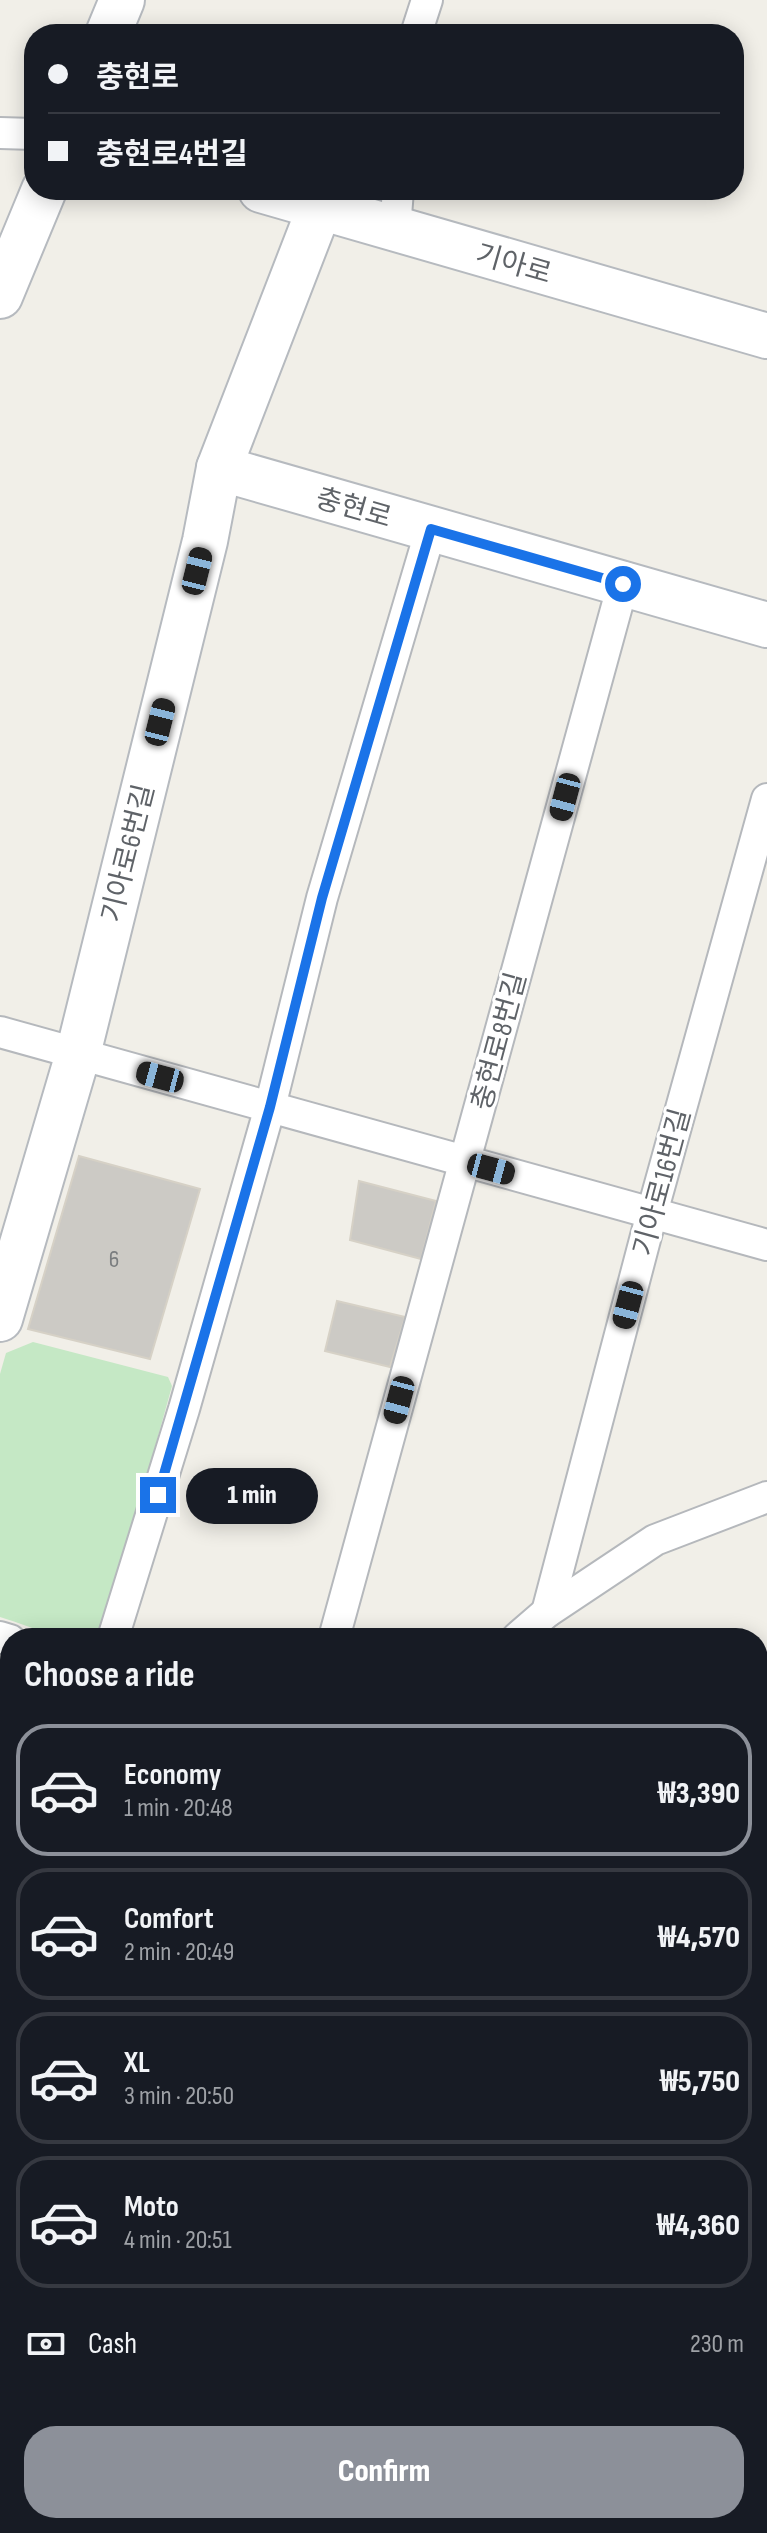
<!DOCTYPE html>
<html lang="en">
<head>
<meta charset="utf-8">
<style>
	:root { --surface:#171b24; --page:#20242c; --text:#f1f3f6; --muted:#9ea1a6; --line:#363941; --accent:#8c9099 }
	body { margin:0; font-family:"Sofia Sans Condensed","Noto Sans KR",sans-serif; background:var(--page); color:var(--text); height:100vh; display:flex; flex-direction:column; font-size:30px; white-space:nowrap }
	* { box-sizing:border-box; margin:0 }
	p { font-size:26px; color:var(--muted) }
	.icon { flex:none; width:44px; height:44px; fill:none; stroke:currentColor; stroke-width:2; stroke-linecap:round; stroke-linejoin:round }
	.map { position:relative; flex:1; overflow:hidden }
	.panel { position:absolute; left:0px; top:1628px; width:768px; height:906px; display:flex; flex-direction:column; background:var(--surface); border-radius:32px 32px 0 0; box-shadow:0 4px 20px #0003 }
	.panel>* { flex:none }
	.hud { position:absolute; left:24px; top:24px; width:720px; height:176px; border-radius:32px; box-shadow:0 4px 20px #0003; display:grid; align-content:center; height:176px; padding:0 24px; background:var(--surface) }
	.end { position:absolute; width:36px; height:36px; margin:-18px; border:10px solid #1a73e8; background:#fff; box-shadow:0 0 0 4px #fff }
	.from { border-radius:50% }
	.bubble { position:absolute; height:56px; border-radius:28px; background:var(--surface); box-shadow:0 4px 20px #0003; font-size:26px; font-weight:800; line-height:56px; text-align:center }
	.car { position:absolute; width:24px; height:48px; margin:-24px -12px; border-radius:10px; box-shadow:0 0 6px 2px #0007; background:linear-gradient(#222 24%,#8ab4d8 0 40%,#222 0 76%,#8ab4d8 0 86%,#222 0) }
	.hud b { display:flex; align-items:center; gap:28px; height:76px; font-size:30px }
	.hud b+b { border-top:2px solid var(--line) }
	.hud i { width:20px; height:20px; background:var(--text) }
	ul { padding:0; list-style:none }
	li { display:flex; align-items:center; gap:24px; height:132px; margin:0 16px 12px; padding:0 8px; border:4px solid var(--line); border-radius:32px }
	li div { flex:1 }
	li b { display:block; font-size:30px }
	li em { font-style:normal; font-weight:800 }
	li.on { border-color:var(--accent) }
	li>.icon { width:72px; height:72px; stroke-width:1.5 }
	h2 { padding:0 24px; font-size:36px; line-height:96px }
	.pay { display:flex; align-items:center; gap:20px; height:88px; padding:0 24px; font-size:30px }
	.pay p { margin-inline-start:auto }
	.action { display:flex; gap:16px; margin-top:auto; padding:16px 24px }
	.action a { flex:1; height:92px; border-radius:32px; background:var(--accent); color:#fff; font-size:32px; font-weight:800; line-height:92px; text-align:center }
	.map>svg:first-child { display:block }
	.green { fill:#c5e8c5 }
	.building { fill:#cccac5; stroke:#d6d1c6; stroke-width:2 }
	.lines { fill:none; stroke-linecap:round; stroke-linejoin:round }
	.lane-casing { stroke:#b5b8bc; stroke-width:20 }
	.street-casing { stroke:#b5b8bc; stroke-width:34 }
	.secondary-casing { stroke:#b6babf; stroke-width:48 }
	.lane { stroke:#fff; stroke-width:16 }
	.street { stroke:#fff; stroke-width:30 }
	.secondary { stroke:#fff; stroke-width:44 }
	.route { stroke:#1a73e8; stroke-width:10 }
	.labels { text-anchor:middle; stroke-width:6; stroke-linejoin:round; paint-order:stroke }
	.number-label { font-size:24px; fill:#7a7d7f }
	.street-label { font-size:28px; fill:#5f6368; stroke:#fff }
</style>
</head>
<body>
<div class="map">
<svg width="767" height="2533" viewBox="0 0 767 2533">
	<rect width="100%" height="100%" fill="#f1efe8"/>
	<path class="green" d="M33 1342 168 1377 172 1386 103 1634C71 1647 31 1626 0 1617V1374L6 1353Z"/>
	<g class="building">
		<path d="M79 1156 200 1189 150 1359 28 1329Z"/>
		<path d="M359 1181 436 1201 421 1259 350 1240Z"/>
		<path d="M337 1301 405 1317 390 1367 325 1351Z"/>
		<path d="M758 2150 767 2152V2213L758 2211Z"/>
		<path d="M268 2524H397L395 2533H315Z"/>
		<path d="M548 2524H562L610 2533H546Z"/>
	</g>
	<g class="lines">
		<g class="lane-casing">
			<path id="lane" d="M463 2533V2524"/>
		</g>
		<g class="street-casing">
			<g id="street">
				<path d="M416 34 427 0"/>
				<path d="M0 133 34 134"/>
				<path d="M395 229 398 190"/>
				<path d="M0 1032 767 1245"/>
				<path d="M547 1612 652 1213 767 799"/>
				<path d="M0 1637 10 1640"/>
				<path d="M113 1638 184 1409 270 1107 322 898 431 529"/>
				<path d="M334 1638 623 584"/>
				<path d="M517 1638 547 1612 655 1540 767 1497"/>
				<path d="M0 1930 10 1924"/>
				<path d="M0 2302 10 2304"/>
				<path d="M22 2533 24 2524"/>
			</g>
		</g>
		<g class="secondary-casing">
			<g id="secondary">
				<path d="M108 34 122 0"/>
				<path d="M261 190 767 336"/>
				<path d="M0 296 44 190"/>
				<path d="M219 468 767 625"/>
				<path d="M0 1319 78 1054 205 541 219 468 320 207"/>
			</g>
		</g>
		<use href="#lane" class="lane"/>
		<use href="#street" class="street"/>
		<use href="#secondary" class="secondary"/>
	</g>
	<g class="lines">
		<path class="route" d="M158 1495 270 1107 322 898 431 529 623 584"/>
	</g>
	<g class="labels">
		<g class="number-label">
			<text x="114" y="1267">6</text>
		</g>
		<g class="street-label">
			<text transform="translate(514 263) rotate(16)" y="10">기아로</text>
			<text transform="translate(354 507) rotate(16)" y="10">충현로</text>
			<text transform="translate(127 853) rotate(-76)" y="10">기아로6번길</text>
			<text transform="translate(498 1041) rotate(-75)" y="10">충현로8번길</text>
			<text transform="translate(661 1182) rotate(-75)" y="10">기아로16번길</text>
		</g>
	</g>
</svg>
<i class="end from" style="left:623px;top:584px"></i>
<i class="end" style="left:158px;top:1495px"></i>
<div class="bubble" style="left:186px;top:1468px;width:132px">1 min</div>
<i class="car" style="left:197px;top:571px;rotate:14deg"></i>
<i class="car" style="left:160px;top:722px;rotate:14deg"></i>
<i class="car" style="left:565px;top:797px;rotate:195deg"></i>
<i class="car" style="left:160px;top:1077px;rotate:285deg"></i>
<i class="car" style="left:491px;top:1169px;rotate:105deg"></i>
<i class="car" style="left:628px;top:1305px;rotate:195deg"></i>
<i class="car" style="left:399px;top:1400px;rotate:195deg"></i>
<div class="hud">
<b><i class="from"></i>충현로</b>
<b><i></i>충현로4번길</b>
</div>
<section class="panel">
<h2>Choose a ride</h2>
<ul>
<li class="on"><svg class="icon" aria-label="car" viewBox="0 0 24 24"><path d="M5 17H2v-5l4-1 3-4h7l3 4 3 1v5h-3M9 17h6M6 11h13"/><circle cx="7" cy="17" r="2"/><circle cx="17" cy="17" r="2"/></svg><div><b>Economy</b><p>1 min · 20:48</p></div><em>₩3,390</em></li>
<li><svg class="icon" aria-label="car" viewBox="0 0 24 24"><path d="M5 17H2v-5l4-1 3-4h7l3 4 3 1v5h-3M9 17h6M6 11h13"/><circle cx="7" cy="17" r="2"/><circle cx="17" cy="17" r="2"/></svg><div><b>Comfort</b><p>2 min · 20:49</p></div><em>₩4,570</em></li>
<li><svg class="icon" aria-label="car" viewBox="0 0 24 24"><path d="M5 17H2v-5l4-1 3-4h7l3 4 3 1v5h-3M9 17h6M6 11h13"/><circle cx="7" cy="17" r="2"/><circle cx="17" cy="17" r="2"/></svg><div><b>XL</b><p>3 min · 20:50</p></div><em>₩5,750</em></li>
<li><svg class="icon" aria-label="car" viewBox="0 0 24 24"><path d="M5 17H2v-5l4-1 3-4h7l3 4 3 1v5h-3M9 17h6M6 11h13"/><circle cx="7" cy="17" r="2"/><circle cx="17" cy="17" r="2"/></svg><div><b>Moto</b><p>4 min · 20:51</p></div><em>₩4,360</em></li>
</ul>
<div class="pay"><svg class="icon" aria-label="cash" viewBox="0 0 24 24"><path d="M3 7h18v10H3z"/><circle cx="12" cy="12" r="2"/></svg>Cash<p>230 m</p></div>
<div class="action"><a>Confirm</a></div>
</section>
</div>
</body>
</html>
